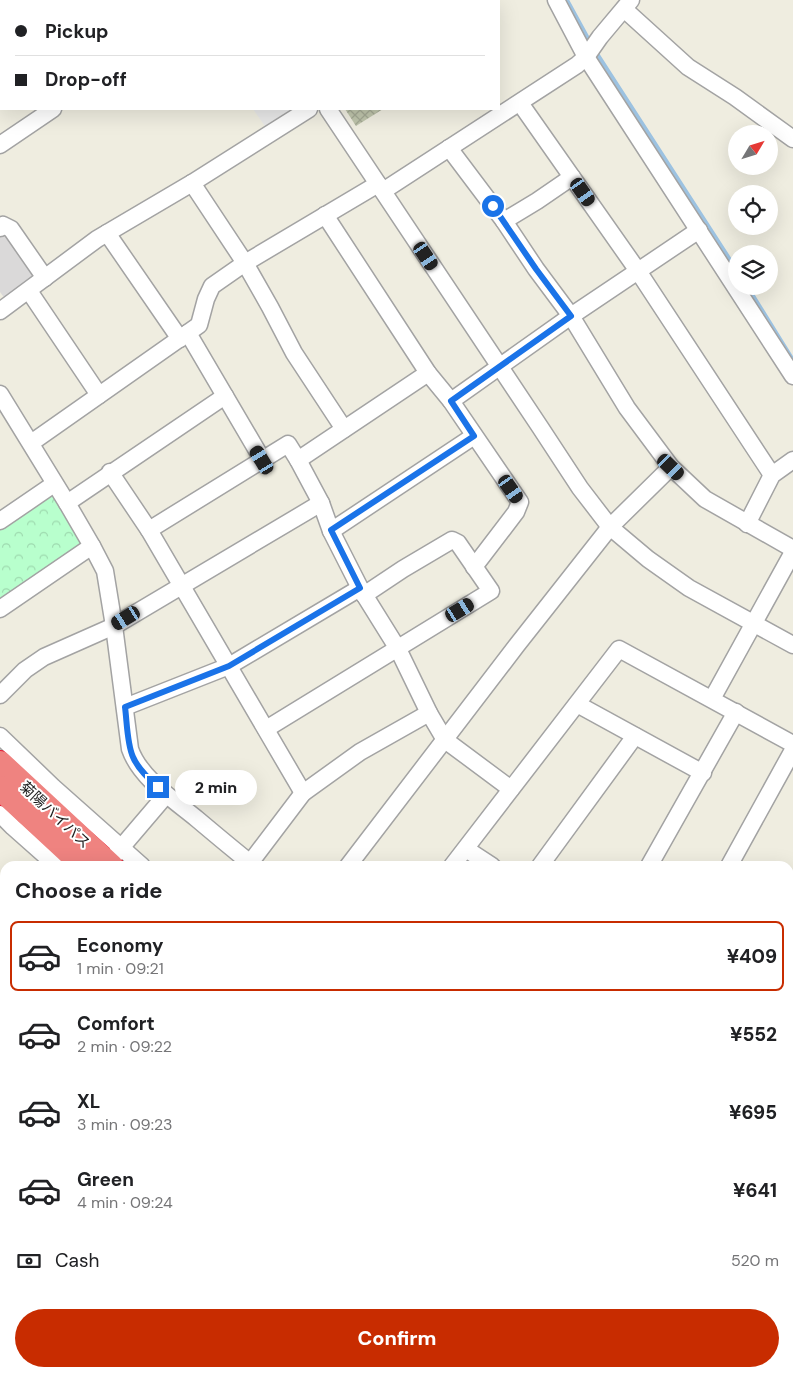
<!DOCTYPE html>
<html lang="en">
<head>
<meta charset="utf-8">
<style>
	:root { --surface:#fff; --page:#f2f2f2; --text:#202124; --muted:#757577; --line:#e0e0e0; --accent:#c82c00 }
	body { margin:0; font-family:"DM Sans","Noto Sans JP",sans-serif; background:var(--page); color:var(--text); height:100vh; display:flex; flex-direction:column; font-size:19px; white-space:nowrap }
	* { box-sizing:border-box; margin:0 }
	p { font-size:16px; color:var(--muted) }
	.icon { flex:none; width:28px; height:28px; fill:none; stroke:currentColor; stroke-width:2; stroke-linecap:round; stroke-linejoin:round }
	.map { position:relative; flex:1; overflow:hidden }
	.sheet { position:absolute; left:0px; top:861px; width:794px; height:516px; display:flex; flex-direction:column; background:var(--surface); border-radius:15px 15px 0 0; box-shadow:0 5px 20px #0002 }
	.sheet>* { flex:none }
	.top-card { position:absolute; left:0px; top:0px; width:500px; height:110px; box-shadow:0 5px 20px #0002; display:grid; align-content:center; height:110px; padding:0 15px; background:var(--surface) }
	.needle { width:32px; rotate:52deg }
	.tools { position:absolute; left:728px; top:125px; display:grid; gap:10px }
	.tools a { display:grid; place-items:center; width:50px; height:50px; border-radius:50%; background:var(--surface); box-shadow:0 5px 20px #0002; font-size:25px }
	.end { position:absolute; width:22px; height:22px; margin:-11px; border:6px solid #1a73e8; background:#fff; box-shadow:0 0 0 2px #fff }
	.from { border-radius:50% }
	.bubble { position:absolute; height:35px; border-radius:18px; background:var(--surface); box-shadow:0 5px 20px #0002; font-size:16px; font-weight:800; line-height:35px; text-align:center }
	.car { position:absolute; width:15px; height:30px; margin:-15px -8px; border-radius:6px; box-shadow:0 0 4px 1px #0007; background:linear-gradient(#222 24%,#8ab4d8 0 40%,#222 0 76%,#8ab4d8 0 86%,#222 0) }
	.top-card b { display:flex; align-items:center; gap:18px; height:48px; font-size:19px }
	.top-card b+b { border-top:1px solid var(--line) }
	.top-card i { width:12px; height:12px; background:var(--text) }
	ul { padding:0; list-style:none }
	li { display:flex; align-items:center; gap:15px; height:70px; margin:0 10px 8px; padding:0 5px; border:2px solid transparent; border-radius:8px }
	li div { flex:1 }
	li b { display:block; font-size:19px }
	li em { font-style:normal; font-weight:800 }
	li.current { border-color:var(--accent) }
	li>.icon { width:45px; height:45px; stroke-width:1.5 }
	h2 { padding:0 15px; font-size:22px; line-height:60px }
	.pay { display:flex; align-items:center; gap:12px; height:55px; padding:0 15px; font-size:19px }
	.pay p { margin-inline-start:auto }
	.button { display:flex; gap:10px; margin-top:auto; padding:10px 15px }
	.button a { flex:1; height:58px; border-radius:30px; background:var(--accent); color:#fff; font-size:20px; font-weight:800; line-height:58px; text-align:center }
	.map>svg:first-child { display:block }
	.residential { fill:#dad9d9 }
	.construction { fill:url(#construction-cross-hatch) }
	.park { fill:url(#park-crowns) }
	.parking { fill:#e8e8e8 }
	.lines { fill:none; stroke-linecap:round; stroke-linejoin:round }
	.stream { stroke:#9cc2e1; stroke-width:4 }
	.minor-casing { stroke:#a3a3a3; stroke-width:19 }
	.highway-casing { stroke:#e7132d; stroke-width:26 }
	.minor { stroke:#fff; stroke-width:16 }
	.highway { stroke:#ef8380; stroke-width:24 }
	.route { stroke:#1a73e8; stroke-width:6 }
	.labels { text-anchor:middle; stroke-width:4; stroke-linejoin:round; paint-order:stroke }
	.street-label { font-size:15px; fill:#1c1c1c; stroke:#fff }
</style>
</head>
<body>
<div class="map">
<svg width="793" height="1377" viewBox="0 0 793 1377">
	<defs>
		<pattern id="construction-cross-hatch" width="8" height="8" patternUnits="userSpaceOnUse" patternTransform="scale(1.25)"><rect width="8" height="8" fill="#bec4ab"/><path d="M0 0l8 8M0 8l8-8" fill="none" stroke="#a3a893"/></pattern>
		<pattern id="park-crowns" width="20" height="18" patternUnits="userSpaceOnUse" patternTransform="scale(1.25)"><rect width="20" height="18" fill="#b8ffcd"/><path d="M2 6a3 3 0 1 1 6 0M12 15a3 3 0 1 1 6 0" fill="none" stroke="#9edaaf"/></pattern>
	</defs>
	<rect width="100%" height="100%" fill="#efede0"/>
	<path class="residential" d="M7 230 40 277 6 300 0 292V235Z"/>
	<path class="construction" d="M345 109H383L356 126Z"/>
	<path class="park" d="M54 494 81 543 0 602V530Z"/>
	<path class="parking" d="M253 109H298L267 129Z"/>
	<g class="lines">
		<g class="stream">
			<path d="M567 0 590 42"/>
			<path d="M596 52 736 269"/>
			<path d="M747 286 793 360"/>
		</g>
		<g class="minor-casing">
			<g id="minor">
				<path d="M50 0V1"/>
				<path d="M139 0 140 1"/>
				<path d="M256 0 258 1"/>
				<path d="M556 0 586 57 793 376"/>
				<path d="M224 1 226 0"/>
				<path d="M624 9 688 67 735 97 793 139"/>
				<path d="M0 51 1 53"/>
				<path d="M520 103 638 271 772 475"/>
				<path d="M328 109 540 427 580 488 610 527 648 559 689 588 793 645"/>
				<path d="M0 145 53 109"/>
				<path d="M449 148 504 221 536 269 571 316 627 408 671 467 705 499 793 549"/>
				<path d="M192 183 245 263 270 307 294 353 344 429"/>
				<path d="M383 191 577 65 586 57 600 37 631 0"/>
				<path d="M325 215 428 373 451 401 520 502 516 512 474 567"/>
				<path d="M504 221 537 201 572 177"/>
				<path d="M0 228 3 225 11 229 45 278"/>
				<path d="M107 233 180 339"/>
				<path d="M29 291 99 395"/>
				<path d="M0 311 97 239 192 183 309 109"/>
				<path d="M188 333 262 459"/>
				<path d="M0 394 67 503 92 546 105 571 114 626 130 749C140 778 174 800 197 819 216 835 235 851 254 866"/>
				<path d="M451 401 571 316 699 230"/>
				<path d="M31 443 199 325 206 299 212 286 245 263 378 184"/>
				<path d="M298 460 428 373"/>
				<path d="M110 472 149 530 303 793"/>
				<path d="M67 503 225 396"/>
				<path d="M0 521 54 484"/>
				<path d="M747 524 772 475 793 460"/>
				<path d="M149 530 288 444 298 460 321 503 331 531 360 588 398 649 429 713 445 740 511 789"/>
				<path d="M331 531 474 436"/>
				<path d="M0 609 92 546"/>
				<path d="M0 695 25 670 44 657 114 626 321 503"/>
				<path d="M712 699 793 552"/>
				<path d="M577 704 703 773"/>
				<path d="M125 707 229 666 360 588"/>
				<path d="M266 729 491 591 458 543 452 540 403 569 364 595"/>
				<path d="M0 736 53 787 142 866"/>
				<path d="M0 814 13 827 57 866"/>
				<path d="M466 849 492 866"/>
				<path d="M114 856 166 795"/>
				<path d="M250 863 303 793 360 752 429 713"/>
				<path d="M348 866 517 645 610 527 671 467"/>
				<path d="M452 866 619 649 793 744"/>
				<path d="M540 866 635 736"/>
				<path d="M649 866 736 712"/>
				<path d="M729 866 793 750"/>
				<path d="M0 914 5 918"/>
				<path d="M789 922 793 915"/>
				<path d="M789 971 793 974"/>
				<path d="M0 1002 5 1006"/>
				<path d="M789 1087 793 1079"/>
				<path d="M0 1097 5 1100"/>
				<path d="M789 1107 793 1110"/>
				<path d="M789 1199 793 1202"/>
				<path d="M0 1242 5 1249"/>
				<path d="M0 1284 5 1280"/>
				<path d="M789 1292 793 1294"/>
				<path d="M789 1355 793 1357"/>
				<path d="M165 1372 168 1377"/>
				<path d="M275 1372 279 1377"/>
				<path d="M391 1372 394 1377"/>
				<path d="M690 1372 693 1377"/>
				<path d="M37 1377 43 1372"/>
				<path d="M299 1377 305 1372"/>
				<path d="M426 1377 432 1372"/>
				<path d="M550 1377 556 1372"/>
			</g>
		</g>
		<g class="highway-casing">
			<g id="highway">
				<path d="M0 763 111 866"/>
				<path d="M0 788 84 866"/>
				<path d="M789 1313 793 1316"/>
				<path d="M789 1333 793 1335"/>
			</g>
		</g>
		<use href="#minor" class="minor"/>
		<use href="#highway" class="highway"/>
	</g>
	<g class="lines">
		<path class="route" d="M158 787C149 779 138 769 133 757 127 744 127 722 125 707L229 666 360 588 331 530 474 436 451 401 571 316 536 269 493 206"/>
	</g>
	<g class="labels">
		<g class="street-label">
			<text transform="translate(55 815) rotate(43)" y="5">菊陽バイパス</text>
		</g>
	</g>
</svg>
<div class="tools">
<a><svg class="needle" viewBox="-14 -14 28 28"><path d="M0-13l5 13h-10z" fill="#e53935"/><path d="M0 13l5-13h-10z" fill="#757577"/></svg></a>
<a><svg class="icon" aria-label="locate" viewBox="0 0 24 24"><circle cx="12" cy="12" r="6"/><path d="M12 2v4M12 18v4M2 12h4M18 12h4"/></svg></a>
<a><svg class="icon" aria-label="layers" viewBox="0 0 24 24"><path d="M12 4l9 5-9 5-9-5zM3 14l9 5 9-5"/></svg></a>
</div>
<i class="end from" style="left:493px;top:206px"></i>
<i class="end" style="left:158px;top:787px"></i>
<div class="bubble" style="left:175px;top:770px;width:82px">2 min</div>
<i class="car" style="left:583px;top:192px;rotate:145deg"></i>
<i class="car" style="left:426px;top:256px;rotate:146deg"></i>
<i class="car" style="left:262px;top:460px;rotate:329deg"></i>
<i class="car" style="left:671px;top:467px;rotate:134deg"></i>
<i class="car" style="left:511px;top:489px;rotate:145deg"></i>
<i class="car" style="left:460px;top:610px;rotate:59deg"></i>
<i class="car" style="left:126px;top:618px;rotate:239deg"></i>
<div class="top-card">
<b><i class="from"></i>Pickup</b>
<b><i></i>Drop-off</b>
</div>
<section class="sheet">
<h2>Choose a ride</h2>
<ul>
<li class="current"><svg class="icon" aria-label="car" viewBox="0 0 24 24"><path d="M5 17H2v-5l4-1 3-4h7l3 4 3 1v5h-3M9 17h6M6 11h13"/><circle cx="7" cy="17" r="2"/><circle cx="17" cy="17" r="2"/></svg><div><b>Economy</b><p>1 min · 09:21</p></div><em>¥409</em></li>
<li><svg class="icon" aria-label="car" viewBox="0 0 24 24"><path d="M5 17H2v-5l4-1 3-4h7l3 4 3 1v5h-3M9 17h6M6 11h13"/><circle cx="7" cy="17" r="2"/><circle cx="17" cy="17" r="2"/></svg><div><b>Comfort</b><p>2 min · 09:22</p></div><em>¥552</em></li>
<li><svg class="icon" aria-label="car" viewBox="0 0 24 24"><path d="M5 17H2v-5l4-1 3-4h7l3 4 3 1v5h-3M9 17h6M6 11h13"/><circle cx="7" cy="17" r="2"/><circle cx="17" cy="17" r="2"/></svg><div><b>XL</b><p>3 min · 09:23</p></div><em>¥695</em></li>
<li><svg class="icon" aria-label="car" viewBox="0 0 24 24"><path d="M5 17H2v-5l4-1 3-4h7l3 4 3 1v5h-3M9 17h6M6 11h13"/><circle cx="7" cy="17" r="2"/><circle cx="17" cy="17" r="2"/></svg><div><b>Green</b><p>4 min · 09:24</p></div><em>¥641</em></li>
</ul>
<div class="pay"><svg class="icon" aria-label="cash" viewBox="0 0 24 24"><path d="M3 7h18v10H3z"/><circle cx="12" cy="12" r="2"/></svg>Cash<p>520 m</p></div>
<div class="button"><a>Confirm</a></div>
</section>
</div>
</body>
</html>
